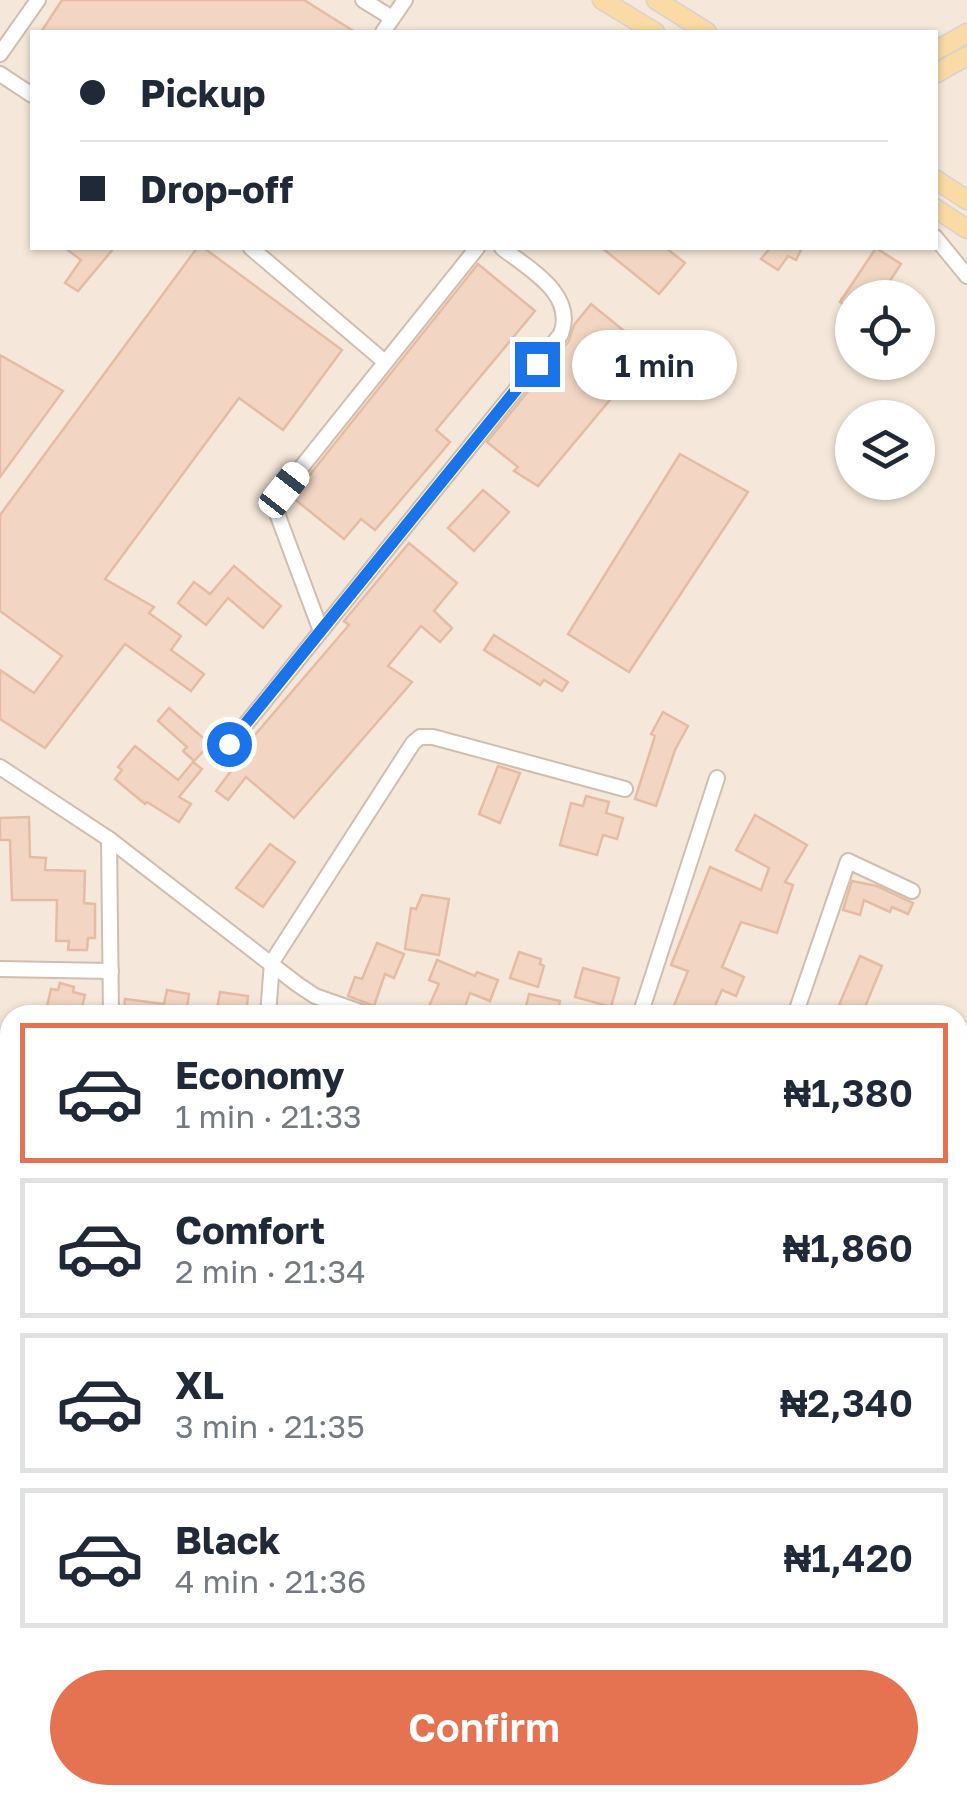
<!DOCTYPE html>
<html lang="en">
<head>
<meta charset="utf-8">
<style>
	:root { --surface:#fff; --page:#f6f6f7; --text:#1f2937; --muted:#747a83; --line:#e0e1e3; --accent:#e57352 }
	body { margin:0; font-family:"Golos Text",sans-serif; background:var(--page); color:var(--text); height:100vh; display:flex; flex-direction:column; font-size:38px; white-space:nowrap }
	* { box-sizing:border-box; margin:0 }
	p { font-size:32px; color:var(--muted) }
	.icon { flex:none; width:55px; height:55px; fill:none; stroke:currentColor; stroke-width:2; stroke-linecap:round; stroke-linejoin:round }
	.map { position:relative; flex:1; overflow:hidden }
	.details { position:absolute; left:0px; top:1005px; width:968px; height:800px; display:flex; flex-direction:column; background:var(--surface); border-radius:30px 30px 0 0; box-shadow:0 2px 8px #0004 }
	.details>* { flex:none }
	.banner { position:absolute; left:30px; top:30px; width:908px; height:220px; border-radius:0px; box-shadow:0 2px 8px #0004; display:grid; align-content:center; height:220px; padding:0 50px; background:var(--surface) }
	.fabs { position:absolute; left:835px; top:280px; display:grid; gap:20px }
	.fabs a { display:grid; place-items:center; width:100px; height:100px; border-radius:50%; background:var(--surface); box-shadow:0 2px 8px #0004; font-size:50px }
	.end { position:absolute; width:45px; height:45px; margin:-22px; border:12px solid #1a73e8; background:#fff; box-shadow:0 0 0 5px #fff }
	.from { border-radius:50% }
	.bubble { position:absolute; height:70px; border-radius:35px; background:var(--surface); box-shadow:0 2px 8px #0004; font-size:32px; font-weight:600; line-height:70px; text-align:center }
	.car { position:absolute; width:30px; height:60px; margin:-30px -15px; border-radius:12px; box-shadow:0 0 8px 2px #0007; background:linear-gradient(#fff 24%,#345 0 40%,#fff 0 76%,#345 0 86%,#fff 0) }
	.banner b { display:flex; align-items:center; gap:35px; height:95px; font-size:38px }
	.banner b+b { border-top:2px solid var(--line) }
	.banner i { width:25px; height:25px; background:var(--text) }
	ul { padding:18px 0 0; list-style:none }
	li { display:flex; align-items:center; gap:30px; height:140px; margin:0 20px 15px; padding:0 30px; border:5px solid var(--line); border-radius:0px }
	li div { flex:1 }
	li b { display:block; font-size:38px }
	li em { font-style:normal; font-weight:600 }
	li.on { border-color:var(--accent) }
	li>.icon { width:90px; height:90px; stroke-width:1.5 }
	.button { display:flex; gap:20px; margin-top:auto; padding:20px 50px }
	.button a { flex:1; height:115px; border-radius:60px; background:var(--accent); color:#fff; font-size:40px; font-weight:600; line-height:115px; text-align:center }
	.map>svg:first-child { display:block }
	.residential { fill:#f5e8da; fill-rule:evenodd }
	.building { fill:#f2d6c3; stroke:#e5bca3; stroke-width:2.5 }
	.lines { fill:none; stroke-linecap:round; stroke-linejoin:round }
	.minor-casing { stroke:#d0beb0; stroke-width:18 }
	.major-casing { stroke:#d9d2cd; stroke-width:21 }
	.minor { stroke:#fff; stroke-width:14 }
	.major { stroke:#fadba6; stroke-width:18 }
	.route { stroke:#1a73e8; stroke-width:12 }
</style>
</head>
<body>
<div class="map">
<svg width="967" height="1805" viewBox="0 0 967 1805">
	<rect width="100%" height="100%" fill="#fdf6ec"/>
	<path class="residential" d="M0 0H967V1625L958 1626V1015H10V1795H315L283 1805H0ZM32 32H935V248H32ZM852 298H918V362H852ZM852 418H918V482H852Z"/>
	<g class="building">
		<path d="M62 0H304L355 32H41Z"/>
		<path d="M65 248H114L78 291 65 283 81 260Z"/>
		<path d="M197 248H204L342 350 283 430 239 398 105 579 154 607 149 613 181 636 171 650 204 674 191 691 125 644 45 748 0 719V670L34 693 62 656 0 611V515Z"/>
		<path d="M602 248H666L685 263 659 294Z"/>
		<path d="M770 248H802L796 260 788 256 778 270 761 259Z"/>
		<path d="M876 248 901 264 879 298H852V310L840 302Z"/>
		<path d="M478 264 535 311 436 430 450 442 440 454 375 530 361 519 344 539 292 497Z"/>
		<path d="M591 304 650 352 538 486 514 471 518 467 487 442 569 341 574 325Z"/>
		<path d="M0 355 63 391 0 477Z"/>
		<path d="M680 454 748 492 629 672 568 634Z"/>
		<path d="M483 490 509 512 474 551 448 528Z"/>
		<path d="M409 543 457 583 434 611 452 628 440 642 421 626 388 666 412 682 294 818 246 777 228 800 216 791 234 767 230 764 349 625 344 621Z"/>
		<path d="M234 566 281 606 263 628 228 598 206 625 178 603 194 582 210 594Z"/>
		<path d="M494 635 568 682 562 691 544 680 540 685 484 650Z"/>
		<path d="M169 708 210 744 194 761 183 751 187 747 158 721Z"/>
		<path d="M663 712 688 726 675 750 656 806 635 799 655 736 651 734Z"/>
		<path d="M135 746 178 780 193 762 202 769 179 797 191 804 179 822 147 802 145 804 115 779 122 770 118 767Z"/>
		<path d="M498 766 520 773 500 823 479 814Z"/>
		<path d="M586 796 609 802 606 813 623 818 617 839 603 835 597 855 560 845 571 803 583 806Z"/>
		<path d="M755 815 807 845 785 882 793 885 777 933 741 922 722 967 744 977 736 996 722 990 711 1015H689L673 1008 688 971 671 965 710 867 761 890 769 868 736 850Z"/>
		<path d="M29 817 30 857 46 858 45 870 85 871 84 903 95 904V938H88L87 950H68L69 941H56L57 900H12L10 840H0V818Z"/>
		<path d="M270 844 295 862 263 907 236 888Z"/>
		<path d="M852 881 877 886 913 903 908 914 892 907 890 912 864 900 860 915 843 910Z"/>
		<path d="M422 895 449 899 439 955 405 949 411 908 416 909Z"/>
		<path d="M377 943 404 954 394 978 385 974 374 1006 348 996 355 977 362 979Z"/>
		<path d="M519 952 541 959 540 964 544 966 538 987 510 978Z"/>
		<path d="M860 956 882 966 862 1014 839 1005Z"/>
		<path d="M437 960 475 976 477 972 498 980 490 1001 470 993 462 1015H425L439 984 429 980Z"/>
		<path d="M583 968 619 978 611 1007 575 997Z"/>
		<path d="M60 983 74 987 73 992 85 995 80 1015H45L51 989 58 990Z"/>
		<path d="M167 990 189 994 186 1015H124L125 999 164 1004Z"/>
		<path d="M220 992 248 996 246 1015H216Z"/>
		<path d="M529 994 560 1001 557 1015H524Z"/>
	</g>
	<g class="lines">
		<g class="minor-casing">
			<g id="minor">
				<path d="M363 0 392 18"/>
				<path d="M383 32 405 0"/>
				<path d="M0 54 38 0"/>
				<path d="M0 74 32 95"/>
				<path d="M935 237 967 276"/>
				<path d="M251 248 385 362"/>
				<path d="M321 631 278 516V501L284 489 477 248"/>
				<path d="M229 745 561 334C576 294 529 269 502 248"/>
				<path d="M0 767 109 839 297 984 315 996 369 1015"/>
				<path d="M109 839 111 1015"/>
				<path d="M0 969 111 971"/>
				<path d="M268 1015 272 962 413 743 420 737H433L625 789"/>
				<path d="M640 1015 717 778"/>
				<path d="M795 1015 848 861 912 891"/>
				<path d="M0 1105H10"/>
				<path d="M958 1221 967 1224"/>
				<path d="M0 1252 10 1253"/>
				<path d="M958 1376 967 1346"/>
				<path d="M0 1396 10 1397"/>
				<path d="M0 1540 10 1541"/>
				<path d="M958 1591 967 1599"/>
				<path d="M0 1685 10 1684"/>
				<path d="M34 1795 35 1805"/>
				<path d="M343 1795 346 1805"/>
				<path d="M668 1795 690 1805"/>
				<path d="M191 1805 246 1795"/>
				<path d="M826 1805 829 1795"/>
			</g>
		</g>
		<g class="major-casing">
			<g id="major">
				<path d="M602 0 655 32"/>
				<path d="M656 0 707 32"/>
				<path d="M935 51 967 33"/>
				<path d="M935 74 967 56"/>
				<path d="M935 179 967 200"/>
				<path d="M935 208 967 229"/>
			</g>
		</g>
		<use href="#minor" class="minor"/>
		<use href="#major" class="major"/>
	</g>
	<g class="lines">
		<path class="route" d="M229 744 537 364"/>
	</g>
</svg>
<div class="fabs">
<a><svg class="icon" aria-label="locate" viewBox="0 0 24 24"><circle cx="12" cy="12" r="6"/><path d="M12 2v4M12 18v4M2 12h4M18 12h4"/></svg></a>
<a><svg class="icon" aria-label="layers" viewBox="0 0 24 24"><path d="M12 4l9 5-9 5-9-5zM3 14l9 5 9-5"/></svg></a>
</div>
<i class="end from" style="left:229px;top:744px"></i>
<i class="end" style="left:537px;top:364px"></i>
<div class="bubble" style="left:572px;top:330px;width:165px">1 min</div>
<i class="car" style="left:284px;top:490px;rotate:38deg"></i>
<div class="banner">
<b><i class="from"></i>Pickup</b>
<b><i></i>Drop-off</b>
</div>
<section class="details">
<ul>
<li class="on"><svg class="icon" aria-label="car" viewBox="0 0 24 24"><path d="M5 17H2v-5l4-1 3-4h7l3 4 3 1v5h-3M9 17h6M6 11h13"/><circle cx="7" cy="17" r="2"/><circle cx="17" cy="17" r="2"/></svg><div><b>Economy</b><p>1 min · 21:33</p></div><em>₦1,380</em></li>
<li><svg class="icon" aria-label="car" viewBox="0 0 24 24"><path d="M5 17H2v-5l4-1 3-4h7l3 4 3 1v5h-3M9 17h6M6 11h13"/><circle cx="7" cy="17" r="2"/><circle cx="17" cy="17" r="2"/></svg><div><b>Comfort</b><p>2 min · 21:34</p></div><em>₦1,860</em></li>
<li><svg class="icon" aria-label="car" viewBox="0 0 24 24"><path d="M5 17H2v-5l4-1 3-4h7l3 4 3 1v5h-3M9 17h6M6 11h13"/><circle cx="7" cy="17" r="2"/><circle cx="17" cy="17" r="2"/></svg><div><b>XL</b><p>3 min · 21:35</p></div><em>₦2,340</em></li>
<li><svg class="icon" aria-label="car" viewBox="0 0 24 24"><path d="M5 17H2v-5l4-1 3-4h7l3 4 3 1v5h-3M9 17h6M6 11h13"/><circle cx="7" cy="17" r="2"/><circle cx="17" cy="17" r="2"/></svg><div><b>Black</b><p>4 min · 21:36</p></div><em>₦1,420</em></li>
</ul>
<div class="button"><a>Confirm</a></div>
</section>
</div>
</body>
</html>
